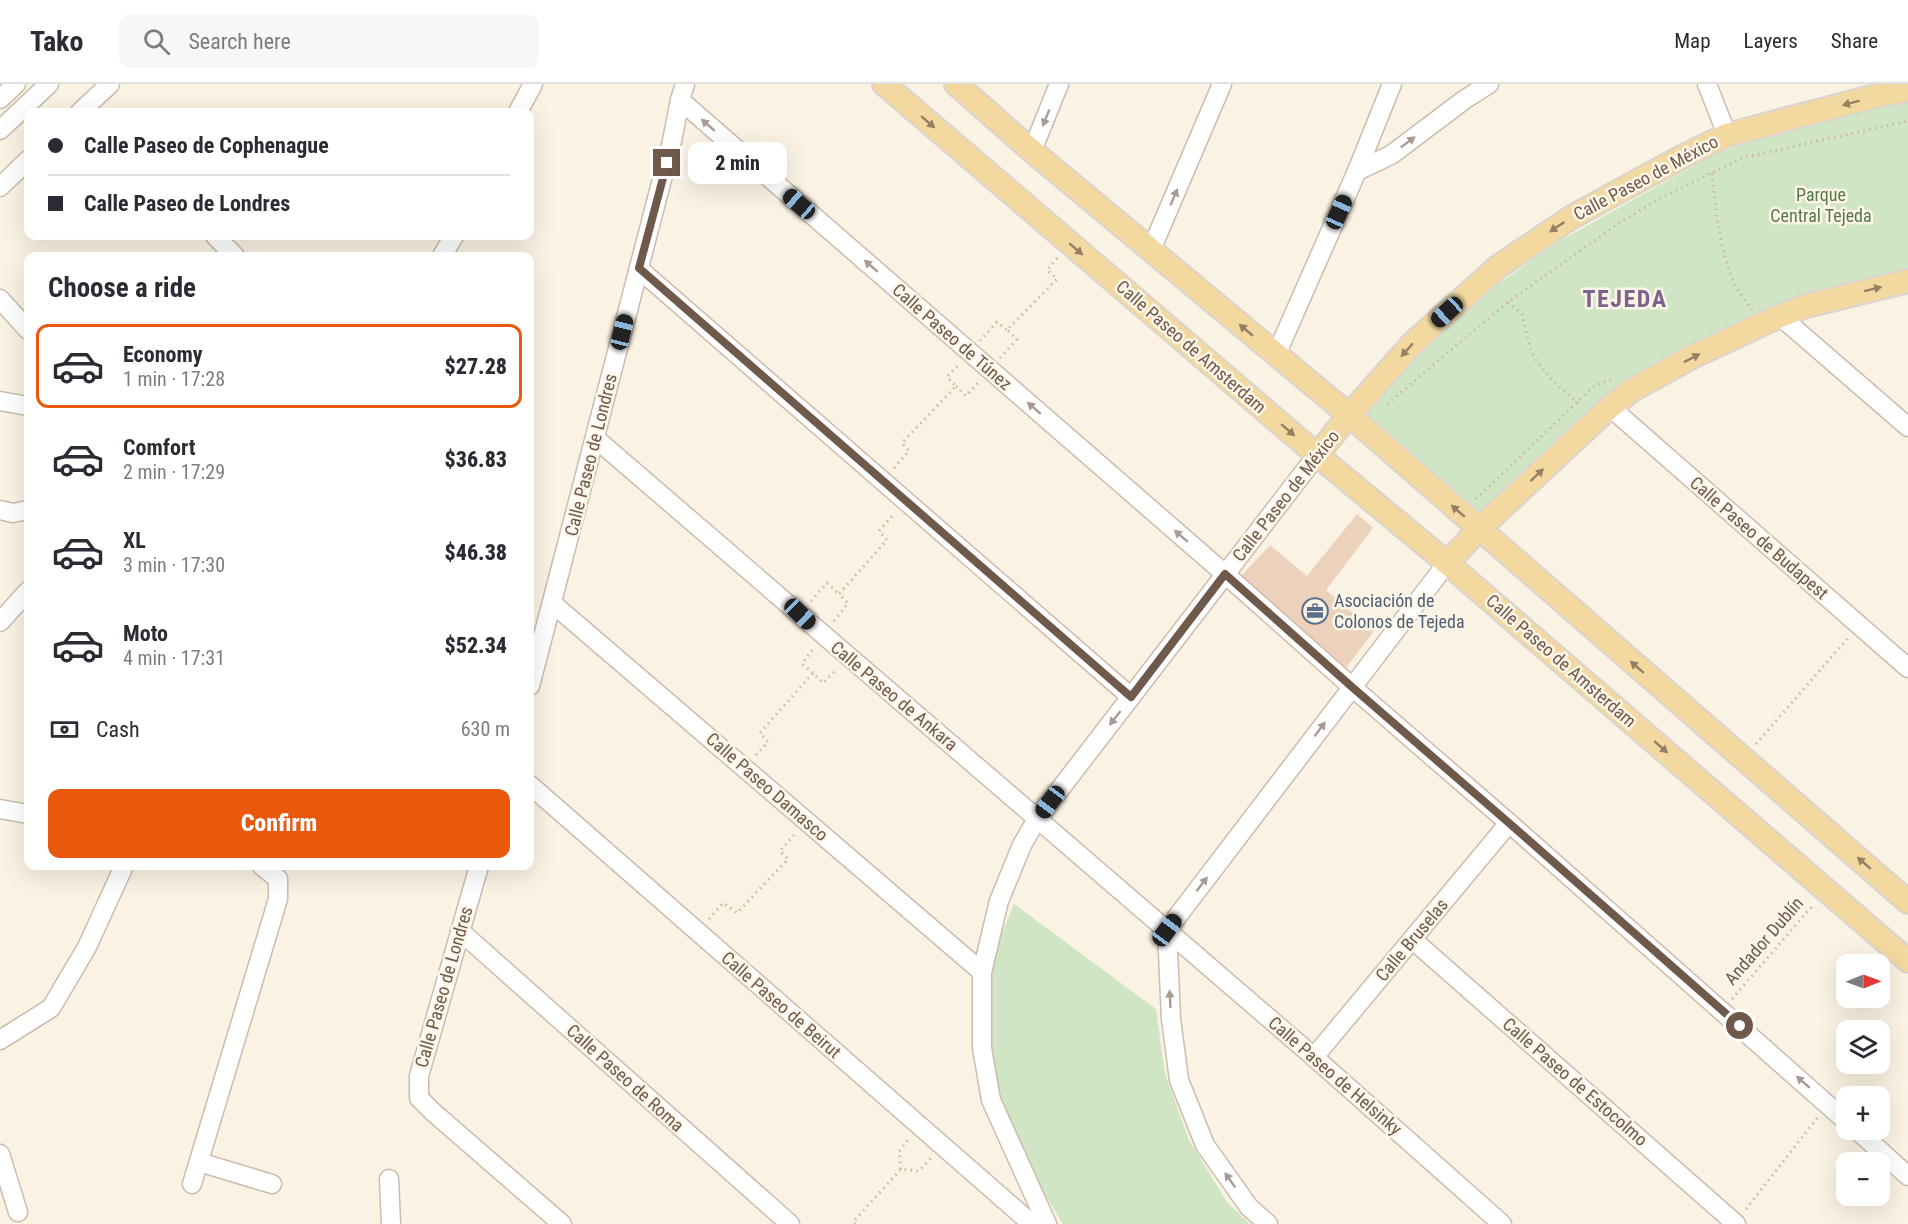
<!DOCTYPE html>
<html lang="en">
<head>
<meta charset="utf-8">
<style>
	:root { --surface:#fff; --page:#f7f7f7; --text:#2b2b33; --muted:#7c7c81; --line:#e1e1e2; --accent:#ea580c }
	body { margin:0; font-family:"Roboto Condensed",sans-serif; background:var(--page); color:var(--text); height:100vh; display:flex; flex-direction:column; font-size:22px; white-space:nowrap }
	* { box-sizing:border-box; margin:0 }
	p { font-size:20px; color:var(--muted) }
	.icon { flex:none; width:33px; height:33px; fill:none; stroke:currentColor; stroke-width:2; stroke-linecap:round; stroke-linejoin:round }
	.map { position:relative; flex:1; overflow:hidden }
	.drawer { position:absolute; left:24px; top:168px; width:510px; height:618px; display:flex; flex-direction:column; background:var(--surface); border-radius:12px; box-shadow:0 6px 24px #0002 }
	.drawer>* { flex:none }
	.banner { position:absolute; left:24px; top:24px; width:510px; height:132px; border-radius:12px; box-shadow:0 6px 24px #0002; display:grid; align-content:center; height:132px; padding:0 24px; background:var(--surface) }
	.needle { width:39px; rotate:89deg }
	.controls { position:absolute; left:1836px; top:870px; display:grid; gap:12px }
	.controls a { display:grid; place-items:center; width:54px; height:54px; border-radius:12px; background:var(--surface); box-shadow:0 6px 24px #0002; font-size:30px }
	.end { position:absolute; width:27px; height:27px; margin:-14px; border:8px solid #6f594b; background:#fff; box-shadow:0 0 0 3px #fff }
	.from { border-radius:50% }
	.bubble { position:absolute; height:42px; border-radius:12px; background:var(--surface); box-shadow:0 6px 24px #0002; font-size:20px; font-weight:800; line-height:42px; text-align:center }
	.car { position:absolute; width:18px; height:36px; margin:-18px -9px; border-radius:8px; box-shadow:0 0 4px 2px #0007; background:linear-gradient(#222 24%,#8ab4d8 0 40%,#222 0 76%,#8ab4d8 0 86%,#222 0) }
	.banner b { display:flex; align-items:center; gap:21px; height:57px; font-size:22px }
	.banner b+b { border-top:2px solid var(--line) }
	.banner i { width:15px; height:15px; background:var(--text) }
	ul { padding:0; list-style:none }
	li { display:flex; align-items:center; gap:18px; height:84px; margin:0 12px 9px; padding:0 12px; border:3px solid transparent; border-radius:12px }
	li div { flex:1 }
	li b { display:block; font-size:22px }
	li em { font-style:normal; font-weight:800 }
	li.current { border-color:var(--accent) }
	li>.icon { width:54px; height:54px; stroke-width:1.5 }
	h2 { padding:0 24px; font-size:27px; line-height:72px }
	.pay { display:flex; align-items:center; gap:15px; height:66px; padding:0 24px; font-size:22px }
	.pay p { margin-inline-start:auto }
	.button { display:flex; gap:12px; margin-top:auto; padding:12px 24px }
	.button a { flex:1; height:69px; border-radius:12px; background:var(--accent); color:#fff; font-size:24px; font-weight:800; line-height:69px; text-align:center }
	header { display:flex; align-items:center; gap:36px; box-sizing:border-box; height:84px; padding:0 30px; background:var(--surface); border-bottom:2px solid var(--line) }
	header strong { font-size:28px }
	nav { display:flex; gap:33px; margin-inline-start:auto; font-size:21px }
	.search { width:420px; height:54px; background:var(--page); display:flex; align-items:center; gap:15px; box-sizing:border-box; padding:0 21px; border-radius:12px; color:var(--muted); font-size:22px }
	.map>svg:first-child { display:block }
	.green { fill:#cfe5c3 }
	.building { fill:#ecd2bd }
	.lines { fill:none; stroke-linecap:round; stroke-linejoin:round }
	.minor-casing { stroke:#ccbcad; stroke-width:21 }
	.major-casing { stroke:#dad4d0; stroke-width:26 }
	.path { stroke:#d1b5a0; stroke-width:3; stroke-dasharray:1.5 4.5; stroke-linecap:butt }
	.minor { stroke:#fff; stroke-width:18 }
	.major { stroke:#f3d8a0; stroke-width:22 }
	.oneway { fill:#977f64 }
	.oneway2 { fill:#a99b93 }
	.route { stroke:#6f594b; stroke-width:8 }
	.labels { text-anchor:middle; stroke-width:5; stroke-linejoin:round; paint-order:stroke }
	.street-label { font-size:18px; fill:#6f594b; stroke:#fdf6e8 }
	.park-label { font-size:18px; fill:#547947; stroke:#fdf6e8 }
	.service-label { font-size:18px; fill:#4e5e75; stroke:#fdf6e8; text-anchor:start }
	.district-label { font-size:24px; font-weight:bold; letter-spacing:1.5px; fill:#7f638c; stroke:#fdf6e8 }
</style>
</head>
<body>
<header>
<strong>Tako</strong>
<div class="search"><svg class="icon" aria-label="search" viewBox="0 0 24 24"><circle cx="10" cy="10" r="6"/><path d="M15 15l6 6"/></svg>Search here</div>
<nav><a>Map</a><a>Layers</a><a>Share</a></nav>
</header>
<div class="map">
<svg width="1908" height="1140" viewBox="0 0 1908 1140">
	<rect width="100%" height="100%" fill="#faf2e2"/>
	<g class="green">
		<path d="M1908 12V191L1782 218 1609 311 1482 435 1359 329 1392 293 1498 200 1558 158 1704 76 1773 46Z"/>
		<path d="M1014 820 1156 925 1165 990 1189 1056 1227 1118 1250 1140H1063L1027 1082 993 997 990 951 993 871Z"/>
	</g>
	<path class="building" d="M1357 430 1373 444 1326 506 1374 547 1346 584 1240 493 1270 461 1307 492Z"/>
	<g class="lines">
		<g class="minor-casing">
			<g id="minor">
				<path d="M1707 0 1727 51"/>
				<path d="M0 15 16 0"/>
				<path d="M680 16 1225 490 1352 603 1509 739 1846 1037"/>
				<path d="M80 28 110 0"/>
				<path d="M518 28 533 0"/>
				<path d="M0 46 49 0"/>
				<path d="M1032 67 1059 0"/>
				<path d="M1357 87 1391 71 1464 16 1489 0"/>
				<path d="M0 103 28 76"/>
				<path d="M215 152 235 172"/>
				<path d="M1151 166 1222 0"/>
				<path d="M442 172 454 152"/>
				<path d="M639 185 1131 613"/>
				<path d="M0 215 28 246"/>
				<path d="M1780 232 1908 343"/>
				<path d="M1276 271 1357 87 1392 0"/>
				<path d="M0 317 28 322"/>
				<path d="M1610 323 1908 584"/>
				<path d="M595 354 1314 973 1502 1140"/>
				<path d="M0 426 13 429 28 426"/>
				<path d="M552 519 982 888"/>
				<path d="M0 538 28 507"/>
				<path d="M530 602 672 57 680 16 685 0"/>
				<path d="M530 701 1032 1140"/>
				<path d="M0 725 28 730"/>
				<path d="M479 782 419 992V1014L433 1028 562 1140"/>
				<path d="M460 847 790 1140"/>
				<path d="M1413 856 1736 1140"/>
				<path d="M0 956 51 924 87 863 124 782"/>
				<path d="M1314 973 1509 739"/>
				<path d="M1857 1046 1908 1092"/>
				<path d="M0 1070 18 1128"/>
				<path d="M199 1078 272 1100"/>
				<path d="M389 1095 391 1140"/>
				<path d="M192 1100 278 815V795L262 782"/>
				<path d="M1047 1140 991 1016 982 964V888L999 817 1022 761 1037 735 1317 371"/>
				<path d="M1268 1140 1249 1123 1205 1061 1179 996 1171 935 1167 846 1447 479"/>
			</g>
		</g>
		<g class="major-casing">
			<g id="major">
				<path d="M884 0 1317 371 1447 479 1908 877"/>
				<path d="M956 0 1032 67 1349 331 1908 818"/>
				<path d="M1317 371 1349 331 1413 259 1499 182 1572 133 1678 75 1727 51 1875 12 1908 6"/>
				<path d="M1447 479 1479 445 1610 323 1632 306 1692 273 1780 232 1806 222 1908 197"/>
			</g>
		</g>
		<g class="path">
			<path d="M1712 89C1716 126 1719 164 1734 199 1738 208 1746 217 1752 226"/>
			<path d="M1508 218 1522 230 1530 264 1537 278 1553 297 1578 319"/>
			<path d="M980 257 997 238 1007 246"/>
			<path d="M1000 274 1017 255 1007 246 1057 195 1047 186 1058 173"/>
			<path d="M956 302 966 312 980 297"/>
			<path d="M1387 320 1508 218 1622 137 1661 114 1742 74 1908 37"/>
			<path d="M894 384 909 367 902 359 956 302 947 293 960 279"/>
			<path d="M1476 415 1593 303 1611 295"/>
			<path d="M811 517 827 499 839 510"/>
			<path d="M834 537 848 519 839 510 887 456 879 447 895 429"/>
			<path d="M813 589 802 580 814 564"/>
			<path d="M1756 660 1848 554"/>
			<path d="M756 671 768 658 760 649 813 589 823 599 837 585"/>
			<path d="M709 835 723 819 737 829 788 775 780 767 795 750"/>
			<path d="M1732 915 1814 820"/>
			<path d="M901 1085 899 1068 909 1054"/>
			<path d="M1746 1125 1818 1033"/>
			<path d="M855 1140 853 1138 901 1085 919 1087 931 1074"/>
		</g>
		<use href="#minor" class="minor"/>
		<use href="#major" class="major"/>
	</g>
	<defs><path id="oneway-solid" d="M-6-.8H1V-3.2L6.5 0L1 3.2V.8H-6Z" transform="scale(1.5)"/></defs>
	<g class="oneway">
		<use href="#oneway-solid" transform="translate(1851 19) rotate(165)"/>
		<use href="#oneway-solid" transform="translate(928 38) rotate(41)"/>
		<use href="#oneway-solid" transform="translate(1557 143) rotate(146)"/>
		<use href="#oneway-solid" transform="translate(1076 165) rotate(41)"/>
		<use href="#oneway-solid" transform="translate(1873 205) rotate(-14)"/>
		<use href="#oneway-solid" transform="translate(1246 246) rotate(-140)"/>
		<use href="#oneway-solid" transform="translate(1407 266) rotate(132)"/>
		<use href="#oneway-solid" transform="translate(1692 274) rotate(-27)"/>
		<use href="#oneway-solid" transform="translate(1288 346) rotate(41)"/>
		<use href="#oneway-solid" transform="translate(1537 391) rotate(-43)"/>
		<use href="#oneway-solid" transform="translate(1458 427) rotate(-139)"/>
		<use href="#oneway-solid" transform="translate(1637 583) rotate(-139)"/>
		<use href="#oneway-solid" transform="translate(1661 663) rotate(41)"/>
		<use href="#oneway-solid" transform="translate(1864 779) rotate(-139)"/>
	</g>
	<g class="oneway2">
		<use href="#oneway-solid" transform="translate(1046 34) rotate(112)"/>
		<use href="#oneway-solid" transform="translate(708 41) rotate(-139)"/>
		<use href="#oneway-solid" transform="translate(1408 58) rotate(-37)"/>
		<use href="#oneway-solid" transform="translate(1174 113) rotate(-67)"/>
		<use href="#oneway-solid" transform="translate(871 182) rotate(-139)"/>
		<use href="#oneway-solid" transform="translate(1034 324) rotate(-139)"/>
		<use href="#oneway-solid" transform="translate(1181 452) rotate(-139)"/>
		<use href="#oneway-solid" transform="translate(1115 634) rotate(128)"/>
		<use href="#oneway-solid" transform="translate(1320 645) rotate(-53)"/>
		<use href="#oneway-solid" transform="translate(1202 800) rotate(-53)"/>
		<use href="#oneway-solid" transform="translate(1170 915) rotate(-93)"/>
		<use href="#oneway-solid" transform="translate(1803 998) rotate(-139)"/>
		<use href="#oneway-solid" transform="translate(1230 1096) rotate(-125)"/>
	</g>
	<g class="lines">
		<path class="route" d="M667 79 639 184 1131 613 1225 490 1352 603 1509 739 1740 942"/>
	</g>
	<defs>
		<g id="office-ring" transform="scale(1.35)"><circle r="9.5" fill="#fdf6e8" stroke="#5c6f8a" stroke-width="1.5"/><path d="M-6-3h4V-5.5h4V-3h4V5H-6ZM-1-4.5V-3h2v-1.5ZM-6 0V1H6V0Z" fill="#5c6f8a"/></g>
	</defs>
	<g fill-rule="evenodd">
		<use href="#office-ring" x="1315" y="527"/>
	</g>
	<g class="labels">
		<g class="street-label">
			<text transform="translate(1646 94) rotate(-28)" y="6">Calle Paseo de México</text>
			<text transform="translate(952 253) rotate(41)" y="6">Calle Paseo de Túnez</text>
			<text transform="translate(1191 263) rotate(41)" y="6">Calle Paseo de Amsterdam</text>
			<text transform="translate(591 371) rotate(-76)" y="6">Calle Paseo de Londres</text>
			<text transform="translate(1286 412) rotate(-52)" y="6">Calle Paseo de México</text>
			<text transform="translate(1759 454) rotate(41)" y="6">Calle Paseo de Budapest</text>
			<text transform="translate(1561 577) rotate(41)" y="6">Calle Paseo de Amsterdam</text>
			<text transform="translate(894 612) rotate(40)" y="6">Calle Paseo de Ankara</text>
			<text transform="translate(767 703) rotate(41)" y="6">Calle Paseo Damasco</text>
			<text transform="translate(1412 856) rotate(-50)" y="6">Calle Bruselas</text>
			<text transform="translate(1764 857) rotate(-49)" y="6">Andador Dublín</text>
			<text transform="translate(444 903) rotate(-74)" y="6">Calle Paseo de Londres</text>
			<text transform="translate(781 921) rotate(41)" y="6">Calle Paseo de Beirut</text>
			<text transform="translate(1335 992) rotate(41)" y="6">Calle Paseo de Helsinky</text>
			<text transform="translate(625 994) rotate(42)" y="6">Calle Paseo de Roma</text>
			<text transform="translate(1575 998) rotate(41)" y="6">Calle Paseo de Estocolmo</text>
		</g>
		<g class="park-label">
			<text x="1821" y="117">Parque<tspan x="1821" dy="21">Central Tejeda</tspan></text>
		</g>
		<g class="service-label">
			<text x="1334" y="523">Asociación de<tspan x="1334" dy="21">Colonos de Tejeda</tspan></text>
		</g>
		<g class="district-label">
			<text x="1625" y="223">TEJEDA</text>
		</g>
	</g>
</svg>
<div class="controls">
<a><svg class="needle" viewBox="-14 -14 28 28"><path d="M0-13l5 13h-10z" fill="#e53935"/><path d="M0 13l5-13h-10z" fill="#7c7c81"/></svg></a>
<a><svg class="icon" aria-label="layers" viewBox="0 0 24 24"><path d="M12 4l9 5-9 5-9-5zM3 14l9 5 9-5"/></svg></a>
<a>+</a>
<a>−</a>
</div>
<i class="end from" style="left:1740px;top:942px"></i>
<i class="end" style="left:667px;top:79px"></i>
<div class="bubble" style="left:688px;top:58px;width:99px">2 min</div>
<i class="car" style="left:799px;top:120px;rotate:311deg"></i>
<i class="car" style="left:1339px;top:128px;rotate:24deg"></i>
<i class="car" style="left:1447px;top:228px;rotate:228deg"></i>
<i class="car" style="left:622px;top:248px;rotate:14deg"></i>
<i class="car" style="left:800px;top:530px;rotate:134deg"></i>
<i class="car" style="left:1050px;top:718px;rotate:217deg"></i>
<i class="car" style="left:1167px;top:846px;rotate:37deg"></i>
<div class="banner">
<b><i class="from"></i>Calle Paseo de Cophenague</b>
<b><i></i>Calle Paseo de Londres</b>
</div>
<section class="drawer">
<h2>Choose a ride</h2>
<ul>
<li class="current"><svg class="icon" aria-label="car" viewBox="0 0 24 24"><path d="M5 17H2v-5l4-1 3-4h7l3 4 3 1v5h-3M9 17h6M6 11h13"/><circle cx="7" cy="17" r="2"/><circle cx="17" cy="17" r="2"/></svg><div><b>Economy</b><p>1 min · 17:28</p></div><em>$27.28</em></li>
<li><svg class="icon" aria-label="car" viewBox="0 0 24 24"><path d="M5 17H2v-5l4-1 3-4h7l3 4 3 1v5h-3M9 17h6M6 11h13"/><circle cx="7" cy="17" r="2"/><circle cx="17" cy="17" r="2"/></svg><div><b>Comfort</b><p>2 min · 17:29</p></div><em>$36.83</em></li>
<li><svg class="icon" aria-label="car" viewBox="0 0 24 24"><path d="M5 17H2v-5l4-1 3-4h7l3 4 3 1v5h-3M9 17h6M6 11h13"/><circle cx="7" cy="17" r="2"/><circle cx="17" cy="17" r="2"/></svg><div><b>XL</b><p>3 min · 17:30</p></div><em>$46.38</em></li>
<li><svg class="icon" aria-label="car" viewBox="0 0 24 24"><path d="M5 17H2v-5l4-1 3-4h7l3 4 3 1v5h-3M9 17h6M6 11h13"/><circle cx="7" cy="17" r="2"/><circle cx="17" cy="17" r="2"/></svg><div><b>Moto</b><p>4 min · 17:31</p></div><em>$52.34</em></li>
</ul>
<div class="pay"><svg class="icon" aria-label="cash" viewBox="0 0 24 24"><path d="M3 7h18v10H3z"/><circle cx="12" cy="12" r="2"/></svg>Cash<p>630 m</p></div>
<div class="button"><a>Confirm</a></div>
</section>
</div>
</body>
</html>
